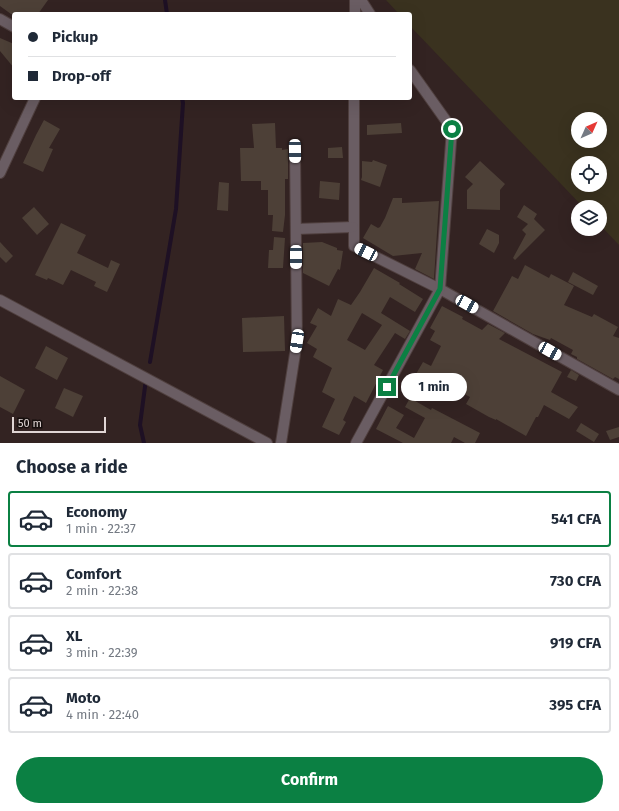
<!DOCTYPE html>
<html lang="en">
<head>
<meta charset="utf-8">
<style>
	:root { --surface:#fff; --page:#f6f6f7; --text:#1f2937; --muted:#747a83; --line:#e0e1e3; --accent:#0b8043 }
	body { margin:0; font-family:"Fira Sans",sans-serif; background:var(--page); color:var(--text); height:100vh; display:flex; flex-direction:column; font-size:15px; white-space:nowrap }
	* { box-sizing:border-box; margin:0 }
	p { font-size:13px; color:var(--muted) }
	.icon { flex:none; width:22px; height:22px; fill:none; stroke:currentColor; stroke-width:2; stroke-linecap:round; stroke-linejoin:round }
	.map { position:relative; height:443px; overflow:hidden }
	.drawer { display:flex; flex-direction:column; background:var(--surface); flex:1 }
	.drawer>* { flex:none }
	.guide { position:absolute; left:12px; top:12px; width:400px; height:88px; border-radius:4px; box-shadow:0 4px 16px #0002; display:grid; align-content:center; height:88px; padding:0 16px; background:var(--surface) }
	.needle { width:26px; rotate:45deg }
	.tools { position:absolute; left:571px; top:112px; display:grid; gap:8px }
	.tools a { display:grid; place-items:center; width:36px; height:36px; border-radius:50%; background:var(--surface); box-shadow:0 4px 16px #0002; font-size:20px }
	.scale { position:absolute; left:12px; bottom:10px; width:94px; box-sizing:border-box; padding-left:4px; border:2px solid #e0d5d4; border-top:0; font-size:11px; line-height:14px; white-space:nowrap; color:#e0d5d4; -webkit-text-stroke:3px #160f0e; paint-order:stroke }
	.end { position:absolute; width:18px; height:18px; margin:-9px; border:5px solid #0b8043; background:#fff; box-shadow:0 0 0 2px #fff }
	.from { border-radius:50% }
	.bubble { position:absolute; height:28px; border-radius:14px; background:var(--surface); box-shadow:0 4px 16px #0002; font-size:13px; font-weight:700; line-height:28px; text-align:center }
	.car { position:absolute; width:12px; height:24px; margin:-12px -6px; border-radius:5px; box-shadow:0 0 3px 1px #0007; background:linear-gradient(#fff 24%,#345 0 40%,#fff 0 76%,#345 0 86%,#fff 0) }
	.guide b { display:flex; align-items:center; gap:14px; height:38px; font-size:15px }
	.guide b+b { border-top:1px solid var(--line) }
	.guide i { width:10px; height:10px; background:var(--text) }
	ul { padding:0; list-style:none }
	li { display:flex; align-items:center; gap:12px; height:56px; margin:0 8px 6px; padding:0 8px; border:2px solid var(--line); border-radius:4px }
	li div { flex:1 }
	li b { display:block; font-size:15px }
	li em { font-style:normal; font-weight:700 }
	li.active { border-color:var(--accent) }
	li>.icon { width:36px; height:36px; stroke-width:1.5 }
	h2 { padding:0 16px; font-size:18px; line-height:48px }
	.primary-button { display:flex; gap:8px; margin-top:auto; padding:8px 16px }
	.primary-button a { flex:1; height:46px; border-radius:24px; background:var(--accent); color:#fff; font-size:16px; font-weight:700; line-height:46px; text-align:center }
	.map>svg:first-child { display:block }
	.green { fill:#3a321f; fill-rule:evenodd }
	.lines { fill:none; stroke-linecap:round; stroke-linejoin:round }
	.stream { stroke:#1e1024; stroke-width:4 }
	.building { fill:#4d4037; fill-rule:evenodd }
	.street-casing { stroke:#4f3f3e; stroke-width:12 }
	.street { stroke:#6a5d63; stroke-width:10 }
	.route { stroke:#0b8043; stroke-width:5 }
</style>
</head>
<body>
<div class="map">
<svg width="619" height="443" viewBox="0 0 619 443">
	<rect width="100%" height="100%" fill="#332322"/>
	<path class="green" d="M386 0H619V245L600 225V207H583L410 26V14H399ZM578 119H600V141H578ZM578 163H600V185H578Z"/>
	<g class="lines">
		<g class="stream">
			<path d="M165 0 167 14"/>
			<path d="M150 362 176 209 183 103 182 98"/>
			<path d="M144 443 140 425 146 379"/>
		</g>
	</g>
	<g class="building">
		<path d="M0 0H48L38 14H11L0 6Z"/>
		<path d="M0 38 14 44V68L0 51Z"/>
		<path d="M44 120 60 129 49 148 53 149 43 172 23 163 36 135Z"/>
		<path d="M275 123 276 148H282V150L288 149V179H285V215L283 232 272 231 273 215H268V190H261V181H241L240 148H254L252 124Z"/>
		<path d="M401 123 402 133 367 135V125Z"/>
		<path d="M342 147 343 158H328V148Z"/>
		<path d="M373 160 387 165 380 187 361 180 362 177V161L372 162Z"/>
		<path d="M480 161 505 184 500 190V210L467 209V190L473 184 465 177Z"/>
		<path d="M320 181 340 183 339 200 319 198Z"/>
		<path d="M219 182 229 183 228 211 217 210Z"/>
		<path d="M393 198H402V203L439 201 434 279 415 269 422 253 393 256 363 238 371 224 378 228 380 227 385 218Z"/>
		<path d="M524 205 537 214 534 219 545 230 515 260 513 258 526 234 522 230 528 224 517 217Z"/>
		<path d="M34 207 49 224 37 235 22 218Z"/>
		<path d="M61 223 86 235 77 253 108 268 111 260 120 264 107 292 94 286 96 282 71 270 63 285 48 278 47 280 35 275Z"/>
		<path d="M487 229 499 235V243L494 253 479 244Z"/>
		<path d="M274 237 285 238 283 268H268L269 250H273Z"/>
		<path d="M0 242 13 256 6 263 0 257Z"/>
		<path d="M322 242 337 248V250L343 251 340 270 338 269 329 286 303 273V243Z"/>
		<path d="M525 265 549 278 551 274 574 286 564 305 592 317 594 314 618 327 613 336 619 338V379L615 377 613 379 577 359V357L571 354 573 350 551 338 550 340 533 334 493 311 512 276 518 279Z"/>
		<path d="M374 268 400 283 399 284 423 299 415 312 390 297 381 313 410 331 405 339 395 333 374 365 383 370 366 403 354 396 343 420 346 422 339 435 322 427 335 399 322 392 332 368 313 357 317 349 307 343 317 326 310 323 318 308 331 316 338 299 351 305 360 292ZM362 313 382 325 365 350 347 340Z"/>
		<path d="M573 272 598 286 593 295 568 282Z"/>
		<path d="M442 306 463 317 462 319 482 330 488 324 505 333 499 339 562 372 551 392 578 407 569 419 544 405 538 417H536L526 436 496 419V420L489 417 466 404 470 397 443 383 441 387 416 374 423 362 431 366 441 346 430 340 435 331 430 328Z"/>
		<path d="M284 316 285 351 243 352 242 318Z"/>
		<path d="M46 346 68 358 57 380 35 368Z"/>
		<path d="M571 370 579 375 576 381 567 377Z"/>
		<path d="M0 376 25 390 13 414 0 407Z"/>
		<path d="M64 388 83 396 73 417 55 408Z"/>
		<path d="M410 398 431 410 432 408 480 433 475 443H465L454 437 451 443H403L376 429 388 406 404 415 396 428 414 438 425 418 405 407Z"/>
		<path d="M581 423 599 434 594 442 576 431Z"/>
		<path d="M619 427V437L610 440 606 431Z"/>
	</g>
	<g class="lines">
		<g class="street-casing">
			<g id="street">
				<path d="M361 0 370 14"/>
				<path d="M355 14V0"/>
				<path d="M0 19 14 27"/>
				<path d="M354 98V246L440 289 619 390"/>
				<path d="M0 173 35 98"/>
				<path d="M296 229 353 227"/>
				<path d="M0 300 267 443"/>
				<path d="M281 443 297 341 295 151"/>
				<path d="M356 443 440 289 452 129 410 70"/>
			</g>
		</g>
		<use href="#street" class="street"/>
	</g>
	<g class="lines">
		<path class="route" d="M387 387 440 289 452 129"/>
	</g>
</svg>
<div class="tools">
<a><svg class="needle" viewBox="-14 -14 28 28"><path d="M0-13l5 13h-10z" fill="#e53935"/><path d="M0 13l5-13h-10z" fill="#747a83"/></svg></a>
<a><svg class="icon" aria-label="locate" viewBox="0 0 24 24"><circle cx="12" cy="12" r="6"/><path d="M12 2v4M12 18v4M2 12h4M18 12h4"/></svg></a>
<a><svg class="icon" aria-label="layers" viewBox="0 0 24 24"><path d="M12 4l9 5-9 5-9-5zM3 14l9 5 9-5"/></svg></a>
</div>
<div class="scale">50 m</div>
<i class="end from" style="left:452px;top:129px"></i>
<i class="end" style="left:387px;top:387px"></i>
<div class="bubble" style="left:401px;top:373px;width:66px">1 min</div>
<i class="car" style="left:295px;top:151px;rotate:179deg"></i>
<i class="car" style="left:366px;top:252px;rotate:297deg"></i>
<i class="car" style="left:296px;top:257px;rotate:180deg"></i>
<i class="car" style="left:467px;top:304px;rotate:119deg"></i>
<i class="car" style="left:297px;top:341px;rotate:189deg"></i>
<i class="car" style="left:550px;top:351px;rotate:119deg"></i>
<div class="guide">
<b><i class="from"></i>Pickup</b>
<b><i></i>Drop-off</b>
</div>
</div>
<section class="drawer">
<h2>Choose a ride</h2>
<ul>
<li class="active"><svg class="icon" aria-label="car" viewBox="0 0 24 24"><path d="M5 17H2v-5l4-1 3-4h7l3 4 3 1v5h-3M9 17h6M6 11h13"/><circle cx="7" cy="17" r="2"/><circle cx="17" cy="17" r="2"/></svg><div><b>Economy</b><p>1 min · 22:37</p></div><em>541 CFA</em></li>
<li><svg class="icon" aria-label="car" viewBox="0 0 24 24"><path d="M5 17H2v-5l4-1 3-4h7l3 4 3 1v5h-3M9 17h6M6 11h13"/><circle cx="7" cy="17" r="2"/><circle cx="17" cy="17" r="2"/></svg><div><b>Comfort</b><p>2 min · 22:38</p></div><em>730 CFA</em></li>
<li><svg class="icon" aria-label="car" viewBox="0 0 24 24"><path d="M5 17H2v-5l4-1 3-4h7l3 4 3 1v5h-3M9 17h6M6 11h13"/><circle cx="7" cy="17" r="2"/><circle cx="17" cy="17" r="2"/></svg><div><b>XL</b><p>3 min · 22:39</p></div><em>919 CFA</em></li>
<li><svg class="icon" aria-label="car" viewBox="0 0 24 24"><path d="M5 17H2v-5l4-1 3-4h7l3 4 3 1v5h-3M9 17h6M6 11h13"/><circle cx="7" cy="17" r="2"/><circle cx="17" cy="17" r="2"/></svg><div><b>Moto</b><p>4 min · 22:40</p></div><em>395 CFA</em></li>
</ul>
<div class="primary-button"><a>Confirm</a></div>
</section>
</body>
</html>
